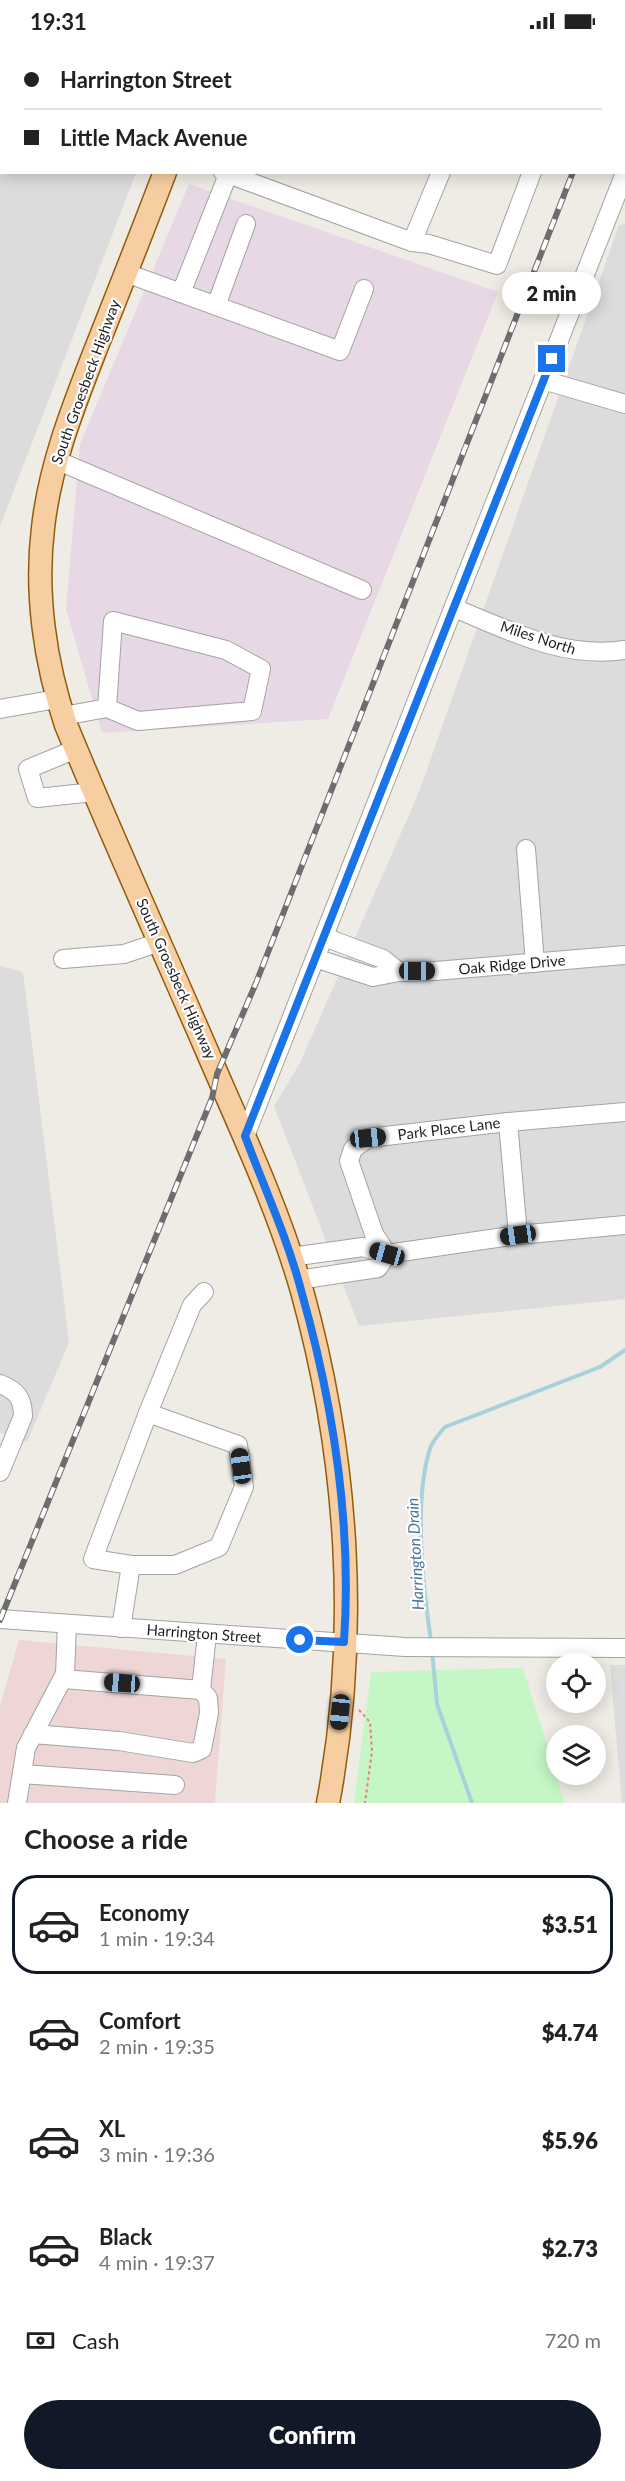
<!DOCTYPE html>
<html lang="en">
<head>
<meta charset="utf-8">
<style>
	:root { --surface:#fff; --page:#f2f2f2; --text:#222; --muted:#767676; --line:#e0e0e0; --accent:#111827 }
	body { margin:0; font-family:Lato,sans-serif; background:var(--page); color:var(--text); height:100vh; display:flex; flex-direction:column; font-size:22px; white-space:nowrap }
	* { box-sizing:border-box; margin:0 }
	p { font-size:20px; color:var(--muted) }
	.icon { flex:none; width:33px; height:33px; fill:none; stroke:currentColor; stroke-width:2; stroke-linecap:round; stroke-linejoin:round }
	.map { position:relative; height:1761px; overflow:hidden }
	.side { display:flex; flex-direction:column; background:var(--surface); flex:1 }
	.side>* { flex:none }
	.top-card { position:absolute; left:0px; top:0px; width:626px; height:132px; box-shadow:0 3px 15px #0003; display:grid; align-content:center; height:132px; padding:0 24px; background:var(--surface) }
	.fabs { position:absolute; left:546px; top:1611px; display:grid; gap:12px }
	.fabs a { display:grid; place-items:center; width:60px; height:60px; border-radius:50%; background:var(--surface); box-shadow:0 3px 15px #0003; font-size:30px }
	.end { position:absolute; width:27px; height:27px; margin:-14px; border:8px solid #1a73e8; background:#fff; box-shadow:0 0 0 3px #fff }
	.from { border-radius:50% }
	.bubble { position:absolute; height:42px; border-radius:21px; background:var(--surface); box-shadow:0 3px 15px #0003; font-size:20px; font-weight:800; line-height:42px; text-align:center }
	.car { position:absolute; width:18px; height:36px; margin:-18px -9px; border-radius:8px; box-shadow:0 0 4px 2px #0007; background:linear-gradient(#222 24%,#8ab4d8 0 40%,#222 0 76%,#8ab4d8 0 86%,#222 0) }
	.top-card b { display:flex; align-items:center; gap:21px; height:57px; font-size:22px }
	.top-card b+b { border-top:2px solid var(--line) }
	.top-card i { width:15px; height:15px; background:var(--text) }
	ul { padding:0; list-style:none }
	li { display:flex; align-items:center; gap:18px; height:99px; margin:0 12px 9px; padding:0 12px; border:3px solid transparent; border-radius:24px }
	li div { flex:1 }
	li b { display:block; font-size:22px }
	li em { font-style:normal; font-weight:800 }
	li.current { border-color:var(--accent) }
	li>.icon { width:54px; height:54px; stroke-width:1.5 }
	h2 { padding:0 24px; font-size:27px; line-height:72px }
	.pay { display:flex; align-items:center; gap:15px; height:66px; padding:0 24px; font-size:22px }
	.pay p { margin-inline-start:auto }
	.cta { display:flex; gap:12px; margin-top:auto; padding:12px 24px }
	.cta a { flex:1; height:69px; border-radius:36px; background:var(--accent); color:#fff; font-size:24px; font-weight:800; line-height:69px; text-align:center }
	.status { display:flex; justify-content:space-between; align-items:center; height:42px; padding:0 30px; background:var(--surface); direction:ltr }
	.status svg { height:16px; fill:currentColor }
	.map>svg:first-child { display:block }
	.residential { fill:#dddcdc }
	.commercial { fill:#efd6d6 }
	.industrial { fill:#e8d8e6 }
	.park { fill:#c5f7c6 }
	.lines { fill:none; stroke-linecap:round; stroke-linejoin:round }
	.stream { stroke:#a8d2da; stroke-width:4 }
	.minor-casing { stroke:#a3a3a3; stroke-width:20 }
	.major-casing { stroke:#925d08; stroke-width:25 }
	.path { stroke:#f27973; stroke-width:2; stroke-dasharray:3 3; stroke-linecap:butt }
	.minor { stroke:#fff; stroke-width:18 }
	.major { stroke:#f7cea2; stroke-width:22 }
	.rail-casing { stroke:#6d6d6d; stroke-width:6 }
	.rail { stroke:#fff; stroke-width:4; stroke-dasharray:11; stroke-linecap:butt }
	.route { stroke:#1a73e8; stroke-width:8 }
	.labels { text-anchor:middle; stroke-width:4.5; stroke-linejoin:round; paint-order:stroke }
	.street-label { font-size:15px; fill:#1f1f1f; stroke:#fff }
	.water-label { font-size:16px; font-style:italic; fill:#4a769b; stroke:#fff }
</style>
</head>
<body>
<div class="status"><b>19:31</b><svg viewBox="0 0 49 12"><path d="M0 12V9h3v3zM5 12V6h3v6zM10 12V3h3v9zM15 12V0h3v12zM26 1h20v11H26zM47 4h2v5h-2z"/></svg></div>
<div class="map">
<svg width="625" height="1761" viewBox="0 0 625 1761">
	<rect width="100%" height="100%" fill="#efebe5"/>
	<g class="residential">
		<path d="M0 0 122 1 2 2V130L136 131 0 484Z"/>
		<path d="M625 182V1257L359 1284 274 1064 300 1021 419 750 619 183Z"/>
		<path d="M0 924 23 930 69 1300 27 1400 0 1391Z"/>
		<path d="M610 1623H625V1761H622Z"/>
	</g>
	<path class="commercial" d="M19 1598 226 1617 215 1761H0V1665Z"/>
	<path class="industrial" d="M189 142 498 250 328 677 102 691 66 567 80 402Z"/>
	<path class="park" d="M523 1626 565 1761H354L371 1630Z"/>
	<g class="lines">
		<g class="stream">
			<path d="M431 1599C423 1545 413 1455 431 1404 434 1397 440 1391 445 1385L600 1325 625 1308"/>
			<path d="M432 1609 437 1662 472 1761"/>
		</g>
		<g class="minor-casing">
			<g id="minor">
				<path d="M156 0 160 2"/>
				<path d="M576 0 580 2"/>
				<path d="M281 2 282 0"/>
				<path d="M311 2 312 0"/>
				<path d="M494 2V0"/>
				<path d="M223 130 412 200 429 202 497 223 532 130"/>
				<path d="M412 200 441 130"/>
				<path d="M126 231 340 309 364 247"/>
				<path d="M181 251 229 130"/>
				<path d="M216 264 246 182"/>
				<path d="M543 338 625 362"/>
				<path d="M56 418 362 548"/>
				<path d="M454 566C511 589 562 617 625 608"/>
				<path d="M0 667 57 657"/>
				<path d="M63 674 107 666 113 579 226 608 261 627 252 669 138 679 107 666"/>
				<path d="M76 707 28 727 37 756 94 750"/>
				<path d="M526 807 535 921"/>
				<path d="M324 895 383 917 399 930"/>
				<path d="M315 916 373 935 399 930 435 929 625 913"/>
				<path d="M63 917 124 912 160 900"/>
				<path d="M508 1080 518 1193"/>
				<path d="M245 1094 625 131"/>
				<path d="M387 1212 374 1192 349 1119 353 1107 368 1096 508 1080 625 1070"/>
				<path d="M291 1215 363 1205 387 1212 518 1193 625 1183"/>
				<path d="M298 1238 378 1226 387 1212"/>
				<path d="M0 1342C16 1348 23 1356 23 1374L0 1430"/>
				<path d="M148 1371 192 1263 204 1250"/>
				<path d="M0 1577 405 1605 625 1606"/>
				<path d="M121 1586 131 1523H175L219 1505 244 1445 238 1403 148 1371 93 1517 131 1523"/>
				<path d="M201 1648 207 1592"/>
				<path d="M33 1692 119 1699 193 1711 202 1707 209 1671 208 1656 201 1648 63 1637"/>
				<path d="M22 1732 175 1743"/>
				<path d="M17 1761 26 1706 65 1632 67 1582"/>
			</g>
		</g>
		<g class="major-casing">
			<g id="major">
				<path d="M215 2 216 0"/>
				<path d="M165 130C143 188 120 246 97 304 74 363 50 422 43 486 35 551 45 621 66 683 112 795 162 905 210 1016 243 1092 279 1169 302 1249 348 1415 360 1591 328 1761"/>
			</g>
		</g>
		<path class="path" d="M359 1668 370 1680 372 1709 365 1761"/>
		<use href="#minor" class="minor"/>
		<use href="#major" class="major"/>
		<g class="rail-casing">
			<g id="rail">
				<path d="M624 2V0"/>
				<path d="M0 1578 212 1056 217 1032 256 941 573 130"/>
			</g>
		</g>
		<use href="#rail" class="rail"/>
	</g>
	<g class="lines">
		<path class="route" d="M300 1598 344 1600C352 1483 333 1361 301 1248 287 1195 264 1145 245 1094L552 317"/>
	</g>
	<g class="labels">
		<g class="street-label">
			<text transform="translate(86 340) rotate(-70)" y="5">South Groesbeck Highway</text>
			<text transform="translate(538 596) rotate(18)" y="5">Miles North</text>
			<text transform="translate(512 923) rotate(-5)" y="5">Oak Ridge Drive</text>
			<text transform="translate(176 937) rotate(66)" y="5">South Groesbeck Highway</text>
			<text transform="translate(449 1087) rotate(-7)" y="5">Park Place Lane</text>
			<text transform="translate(204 1592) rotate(4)" y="5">Harrington Street</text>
		</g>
		<g class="water-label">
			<text transform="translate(415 1512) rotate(-93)" y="6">Harrington Drain</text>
		</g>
	</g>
</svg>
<div class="fabs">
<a><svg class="icon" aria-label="locate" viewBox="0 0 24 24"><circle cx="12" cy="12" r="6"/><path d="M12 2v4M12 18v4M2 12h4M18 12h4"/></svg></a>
<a><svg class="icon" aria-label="layers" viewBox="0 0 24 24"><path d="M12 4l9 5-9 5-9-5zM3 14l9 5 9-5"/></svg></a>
</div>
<i class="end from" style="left:300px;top:1598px"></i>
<i class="end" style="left:552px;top:317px"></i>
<div class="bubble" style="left:502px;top:230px;width:99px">2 min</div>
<i class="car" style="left:417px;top:929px;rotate:90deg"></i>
<i class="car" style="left:368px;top:1096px;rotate:84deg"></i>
<i class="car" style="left:518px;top:1193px;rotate:262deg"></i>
<i class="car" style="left:387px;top:1212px;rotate:286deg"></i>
<i class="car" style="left:241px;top:1424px;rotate:352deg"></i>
<i class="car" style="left:122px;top:1641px;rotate:274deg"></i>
<i class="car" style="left:340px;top:1670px;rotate:186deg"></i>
<div class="top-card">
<b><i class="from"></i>Harrington Street</b>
<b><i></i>Little Mack Avenue</b>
</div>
</div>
<section class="side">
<h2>Choose a ride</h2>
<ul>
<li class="current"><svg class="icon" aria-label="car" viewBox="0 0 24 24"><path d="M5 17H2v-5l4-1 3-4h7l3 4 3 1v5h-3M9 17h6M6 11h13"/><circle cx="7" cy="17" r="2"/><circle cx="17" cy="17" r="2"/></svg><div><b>Economy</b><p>1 min · 19:34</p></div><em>$3.51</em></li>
<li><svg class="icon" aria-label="car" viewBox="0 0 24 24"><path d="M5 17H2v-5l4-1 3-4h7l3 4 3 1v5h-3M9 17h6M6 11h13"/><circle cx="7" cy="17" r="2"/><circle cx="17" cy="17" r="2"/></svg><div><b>Comfort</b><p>2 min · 19:35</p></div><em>$4.74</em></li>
<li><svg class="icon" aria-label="car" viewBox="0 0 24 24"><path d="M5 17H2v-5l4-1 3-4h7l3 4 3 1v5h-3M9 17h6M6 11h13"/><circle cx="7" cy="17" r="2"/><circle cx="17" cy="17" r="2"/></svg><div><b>XL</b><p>3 min · 19:36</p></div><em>$5.96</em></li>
<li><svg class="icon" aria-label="car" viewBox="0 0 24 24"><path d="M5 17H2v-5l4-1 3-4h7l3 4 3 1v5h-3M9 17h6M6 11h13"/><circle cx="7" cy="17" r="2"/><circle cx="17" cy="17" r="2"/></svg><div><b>Black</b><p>4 min · 19:37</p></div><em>$2.73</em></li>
</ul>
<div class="pay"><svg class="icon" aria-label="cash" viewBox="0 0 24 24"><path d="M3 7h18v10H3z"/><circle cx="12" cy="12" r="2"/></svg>Cash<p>720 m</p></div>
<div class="cta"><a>Confirm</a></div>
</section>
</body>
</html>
